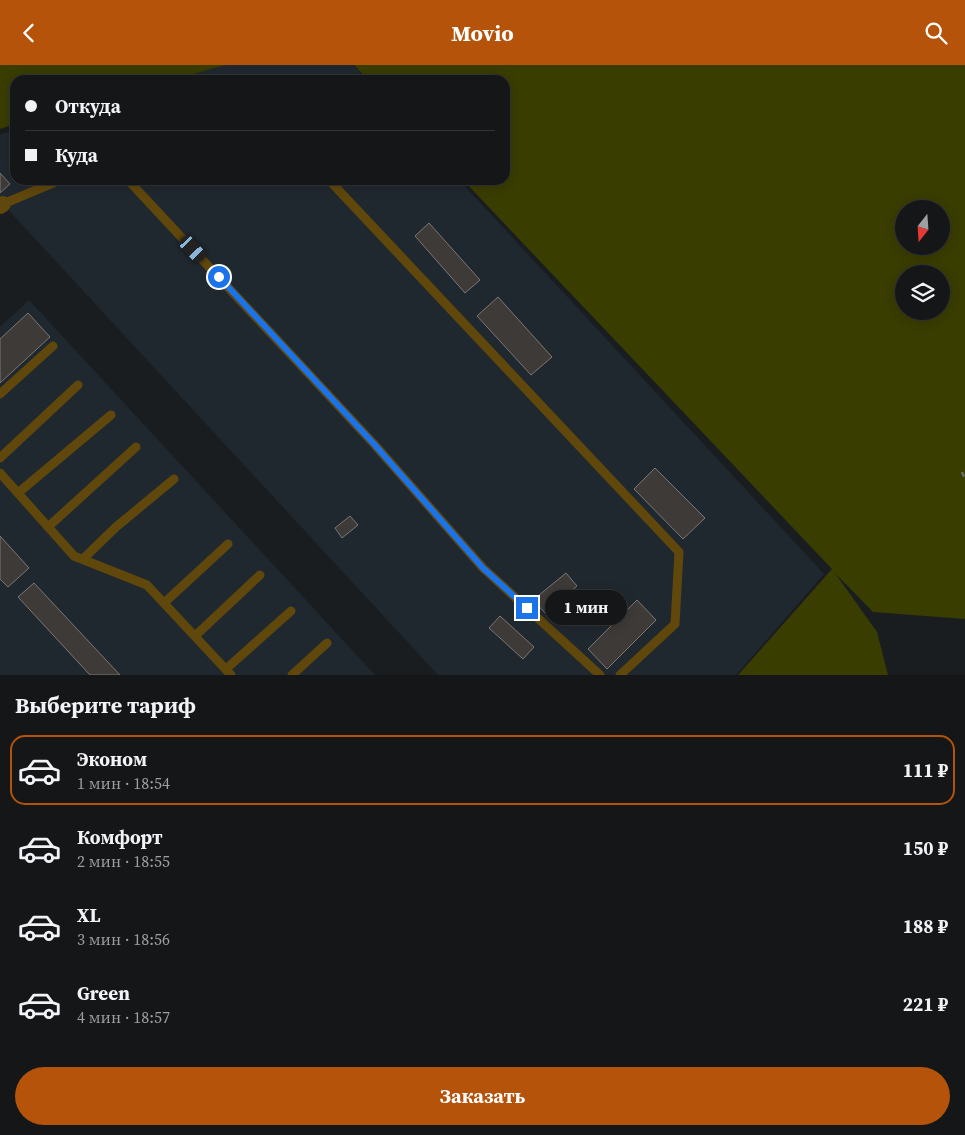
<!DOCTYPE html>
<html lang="ru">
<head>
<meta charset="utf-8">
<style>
	:root { --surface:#141618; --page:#1d1f21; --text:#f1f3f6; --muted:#9d9fa2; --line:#333537; --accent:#b45309 }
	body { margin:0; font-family:"Source Serif 4",serif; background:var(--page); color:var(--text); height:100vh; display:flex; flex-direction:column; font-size:19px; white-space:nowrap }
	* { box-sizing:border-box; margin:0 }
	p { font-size:16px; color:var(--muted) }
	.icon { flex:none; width:28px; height:28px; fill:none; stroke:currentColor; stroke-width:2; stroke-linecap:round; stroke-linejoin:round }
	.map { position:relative; height:610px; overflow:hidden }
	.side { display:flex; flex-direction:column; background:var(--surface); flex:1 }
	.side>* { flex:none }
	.guide { position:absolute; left:10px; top:10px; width:500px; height:110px; border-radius:15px; box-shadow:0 2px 12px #0003,0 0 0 1px var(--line); display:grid; align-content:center; height:110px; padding:0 15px; background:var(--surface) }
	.needle { width:32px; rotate:197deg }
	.tools { position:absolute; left:895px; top:135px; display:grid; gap:10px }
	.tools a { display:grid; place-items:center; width:55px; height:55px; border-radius:50%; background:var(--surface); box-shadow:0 2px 12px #0003,0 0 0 1px var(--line); font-size:25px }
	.end { position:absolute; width:22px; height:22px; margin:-11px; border:6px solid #1a73e8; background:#fff; box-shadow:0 0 0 2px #fff }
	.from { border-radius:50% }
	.bubble { position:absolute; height:35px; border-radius:18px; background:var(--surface); box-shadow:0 2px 12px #0003,0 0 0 1px var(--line); font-size:16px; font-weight:700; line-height:35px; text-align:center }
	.car { position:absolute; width:15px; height:30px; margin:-15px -8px; border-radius:6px; box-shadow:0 0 4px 1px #0007; background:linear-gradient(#222 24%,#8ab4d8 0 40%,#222 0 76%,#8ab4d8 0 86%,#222 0) }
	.guide b { display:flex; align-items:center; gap:18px; height:48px; font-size:19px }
	.guide b+b { border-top:1px solid var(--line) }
	.guide i { width:12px; height:12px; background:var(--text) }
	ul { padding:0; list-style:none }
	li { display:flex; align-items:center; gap:15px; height:70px; margin:0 10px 8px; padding:0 5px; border:2px solid transparent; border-radius:15px }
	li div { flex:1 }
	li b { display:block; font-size:19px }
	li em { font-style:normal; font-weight:700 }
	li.current { border-color:var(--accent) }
	li>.icon { width:45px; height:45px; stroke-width:1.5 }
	h2 { padding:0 15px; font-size:22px; line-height:60px }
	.cta { display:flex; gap:10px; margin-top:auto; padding:10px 15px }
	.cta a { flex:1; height:58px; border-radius:30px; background:var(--accent); color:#fff; font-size:20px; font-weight:700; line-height:58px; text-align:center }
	header { display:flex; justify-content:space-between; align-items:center; height:65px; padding:0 15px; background:var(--accent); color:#fff; font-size:22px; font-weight:700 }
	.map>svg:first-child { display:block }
	.built { fill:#20282f }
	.green { fill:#3a3d00; fill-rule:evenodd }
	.building { fill:#3e3a37; stroke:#7d7774 }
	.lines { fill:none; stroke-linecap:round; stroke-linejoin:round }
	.path { stroke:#6a6c6f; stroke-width:2.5; stroke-dasharray:5 2.5; stroke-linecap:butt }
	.service { stroke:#60470c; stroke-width:9 }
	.minor { stroke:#60470c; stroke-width:16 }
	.route { stroke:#1a73e8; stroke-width:6 }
</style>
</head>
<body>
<header><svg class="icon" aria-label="back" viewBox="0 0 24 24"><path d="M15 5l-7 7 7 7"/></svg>Movio<svg class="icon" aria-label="search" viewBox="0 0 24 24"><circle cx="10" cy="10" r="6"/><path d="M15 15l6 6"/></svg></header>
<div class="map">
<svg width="965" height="610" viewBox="0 0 965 610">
	<rect width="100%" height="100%" fill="#1a1d20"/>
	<g class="built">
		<path d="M170 0H353L367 15H134Z"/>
		<path d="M15 64V115H459L824 509 736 610H438L3 139 0 135V70Z"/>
		<path d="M29 235 375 610H0V262Z"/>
	</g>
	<g class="green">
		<path d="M0 0H225L172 15H15V59L0 64Z"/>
		<path d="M354 0H965V554L873 547 835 508 877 567 888 610H738L832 504 463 115H505V15H368ZM904 144H941V181H904ZM904 209H941V246H904Z"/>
	</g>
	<g class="building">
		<path d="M0 108 10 119 0 128Z"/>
		<path d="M429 158 480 215 465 228 415 171Z"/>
		<path d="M498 232 552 292 531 310 477 251Z"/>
		<path d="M28 248 50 272 0 318V274Z"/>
		<path d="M655 403 705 453 683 474 634 424Z"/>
		<path d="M350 451 358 460 342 473 335 463Z"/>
		<path d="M0 471 29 503 8 522 0 514Z"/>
		<path d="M566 508 577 521 545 548 533 535Z"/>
		<path d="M34 518 120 610H90L18 532Z"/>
		<path d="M637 535 656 555 607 604 588 584Z"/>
		<path d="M500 551 534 582 523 594 489 563Z"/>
	</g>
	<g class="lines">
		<path class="path" d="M962 407 965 414"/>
		<g class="service">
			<path d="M128 115 374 379 483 503 600 610"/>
			<path d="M329 115 679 487 675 559 620 610"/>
			<path d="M3 139 60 115"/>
			<path d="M0 329 53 281"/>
			<path d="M0 393 78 320"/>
			<path d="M0 408 74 491 147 520 231 610"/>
			<path d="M18 428 111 350"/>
			<path d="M48 462 136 382"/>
			<path d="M83 494 116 462 174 414"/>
			<path d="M164 538 228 479"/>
			<path d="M195 571 260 510"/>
			<path d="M226 604 291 546"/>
			<path d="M292 610 327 578"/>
		</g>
		<path class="minor" d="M0 141 3 139"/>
	</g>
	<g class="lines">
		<path class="route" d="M219 212 374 379 483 503 527 543"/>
	</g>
</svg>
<div class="tools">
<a><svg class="needle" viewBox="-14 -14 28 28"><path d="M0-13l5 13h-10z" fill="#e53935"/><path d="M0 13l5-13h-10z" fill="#9d9fa2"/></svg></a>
<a><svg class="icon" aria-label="layers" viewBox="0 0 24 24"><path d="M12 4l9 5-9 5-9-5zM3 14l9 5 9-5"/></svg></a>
</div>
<i class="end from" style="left:219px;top:212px"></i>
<i class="end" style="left:527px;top:543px"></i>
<div class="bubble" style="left:545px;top:525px;width:82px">1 мин</div>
<i class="car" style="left:193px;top:184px;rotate:137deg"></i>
<div class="guide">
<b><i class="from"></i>Откуда</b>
<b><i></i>Куда</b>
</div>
</div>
<section class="side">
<h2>Выберите тариф</h2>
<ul>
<li class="current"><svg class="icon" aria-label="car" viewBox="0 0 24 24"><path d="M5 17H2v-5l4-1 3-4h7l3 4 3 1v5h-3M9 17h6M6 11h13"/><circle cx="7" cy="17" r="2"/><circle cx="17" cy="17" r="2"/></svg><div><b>Эконом</b><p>1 мин · 18:54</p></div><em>111 ₽</em></li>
<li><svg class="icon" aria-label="car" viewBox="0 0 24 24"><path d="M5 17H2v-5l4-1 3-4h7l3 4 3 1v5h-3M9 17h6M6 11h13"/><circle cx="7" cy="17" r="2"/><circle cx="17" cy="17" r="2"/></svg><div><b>Комфорт</b><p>2 мин · 18:55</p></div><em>150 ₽</em></li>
<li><svg class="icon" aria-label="car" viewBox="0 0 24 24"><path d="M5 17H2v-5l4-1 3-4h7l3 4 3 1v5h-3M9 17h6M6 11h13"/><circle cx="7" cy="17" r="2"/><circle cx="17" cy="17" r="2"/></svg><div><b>XL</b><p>3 мин · 18:56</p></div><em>188 ₽</em></li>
<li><svg class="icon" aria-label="car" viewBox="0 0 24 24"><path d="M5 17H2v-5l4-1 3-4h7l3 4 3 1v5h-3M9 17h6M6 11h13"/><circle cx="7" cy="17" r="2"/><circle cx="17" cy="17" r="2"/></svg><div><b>Green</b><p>4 мин · 18:57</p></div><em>221 ₽</em></li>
</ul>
<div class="cta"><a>Заказать</a></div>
</section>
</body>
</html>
